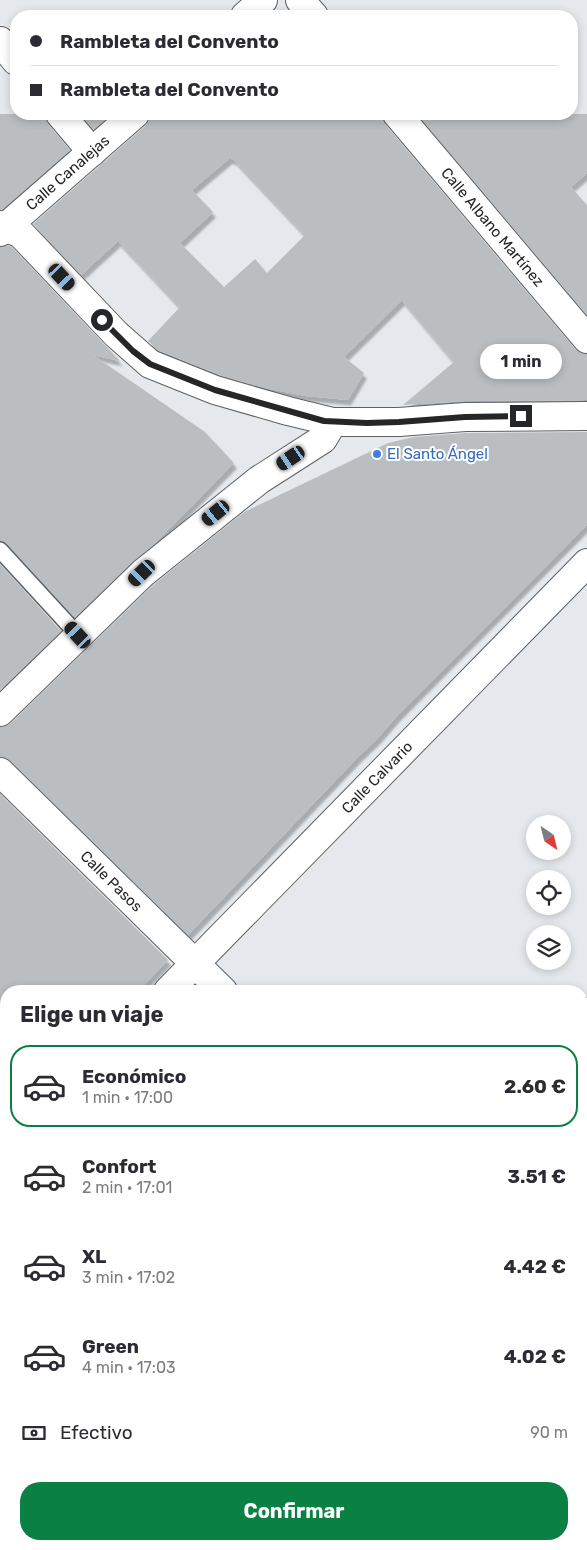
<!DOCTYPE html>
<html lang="es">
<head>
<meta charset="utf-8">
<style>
	:root { --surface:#fff; --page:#f2f2f3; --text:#2b2b33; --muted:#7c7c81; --line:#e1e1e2; --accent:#0b8043 }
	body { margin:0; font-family:Rubik,sans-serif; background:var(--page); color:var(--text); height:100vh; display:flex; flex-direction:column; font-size:19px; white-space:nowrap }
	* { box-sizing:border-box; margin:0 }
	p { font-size:16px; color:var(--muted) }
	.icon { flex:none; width:28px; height:28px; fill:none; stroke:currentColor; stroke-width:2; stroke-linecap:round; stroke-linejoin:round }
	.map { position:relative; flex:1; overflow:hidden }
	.panel { position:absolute; left:0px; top:985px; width:588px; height:565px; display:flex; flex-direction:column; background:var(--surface); border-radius:20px 20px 0 0; box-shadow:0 2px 8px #0003 }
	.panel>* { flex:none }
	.hud { position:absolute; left:10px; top:10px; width:568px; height:110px; border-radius:20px; box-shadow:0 2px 8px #0003; display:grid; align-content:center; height:110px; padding:0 20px; background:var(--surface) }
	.needle { width:32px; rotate:145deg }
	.controls { position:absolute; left:526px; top:815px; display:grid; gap:10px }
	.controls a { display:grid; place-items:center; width:45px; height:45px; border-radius:50%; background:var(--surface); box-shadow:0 2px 8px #0003; font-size:25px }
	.end { position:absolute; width:22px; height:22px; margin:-11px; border:6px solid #252627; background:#fff; box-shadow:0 0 0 2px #fff }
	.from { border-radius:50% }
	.bubble { position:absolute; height:35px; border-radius:18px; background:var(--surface); box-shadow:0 2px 8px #0003; font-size:16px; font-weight:700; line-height:35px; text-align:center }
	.car { position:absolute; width:15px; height:30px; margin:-15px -8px; border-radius:6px; box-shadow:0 0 4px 1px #0007; background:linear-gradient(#222 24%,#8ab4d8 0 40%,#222 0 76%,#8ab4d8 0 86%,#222 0) }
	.hud b { display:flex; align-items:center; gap:18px; height:48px; font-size:19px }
	.hud b+b { border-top:1px solid var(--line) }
	.hud i { width:12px; height:12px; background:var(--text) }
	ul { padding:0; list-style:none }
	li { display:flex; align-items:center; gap:15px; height:82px; margin:0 10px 8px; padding:0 10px; border:2px solid transparent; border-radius:20px }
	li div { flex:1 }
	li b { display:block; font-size:19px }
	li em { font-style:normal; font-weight:700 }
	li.active { border-color:var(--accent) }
	li>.icon { width:45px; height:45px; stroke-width:1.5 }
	h2 { padding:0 20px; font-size:22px; line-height:60px }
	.pay { display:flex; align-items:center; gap:12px; height:55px; padding:0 20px; font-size:19px }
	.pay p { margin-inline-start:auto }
	.action { display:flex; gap:10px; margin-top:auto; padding:10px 20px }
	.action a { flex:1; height:58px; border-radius:20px; background:var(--accent); color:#fff; font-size:20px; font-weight:700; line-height:58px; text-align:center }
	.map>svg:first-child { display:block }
	.building { fill:#babec1; fill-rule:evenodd; filter:url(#shadow) }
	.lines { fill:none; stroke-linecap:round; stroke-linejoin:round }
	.service-casing { stroke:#5e6164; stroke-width:18 }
	.minor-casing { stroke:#5e6164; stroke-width:30 }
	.service { stroke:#fff; stroke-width:15 }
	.minor { stroke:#fff; stroke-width:28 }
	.route { stroke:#252627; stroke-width:6 }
	.shop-dot { fill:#3f7fe0; stroke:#fff; stroke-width:2 }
	.labels { text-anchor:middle; stroke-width:4; stroke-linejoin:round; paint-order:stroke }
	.street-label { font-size:15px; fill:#252627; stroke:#fff }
	.shop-label { font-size:15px; fill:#366cbe; stroke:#fff; text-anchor:start }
</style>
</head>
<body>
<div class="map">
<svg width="587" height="1550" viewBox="0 0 587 1550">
	<defs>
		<filter id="shadow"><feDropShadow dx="3" dy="5.5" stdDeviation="1" flood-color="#0004"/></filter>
	</defs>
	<rect width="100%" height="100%" fill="#e5e9ed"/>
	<g class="building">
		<path d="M0 114H45L48 124 70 150 2 210H0Z"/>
		<path d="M80 114H112L94 130Z"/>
		<path d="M150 114H382L385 124 575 349 581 353 587 354V400L465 401 403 405 454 362 402 300 344 357 364 373 348 400 306 396 265 388 220 375 158 350 148 341 180 307 118 241 81 275 33 224 145 126 150 119ZM230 158 232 160 233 159 305 235 267 273 255 259 224 287 180 243 213 212 192 190Z"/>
		<path d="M417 114H587V173L571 187 587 205V315Z"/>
		<path d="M7 245 12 247 120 361 93 355 205 432 234 463 151 547 132 562 75 618 7 544 0 541V247Z"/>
		<path d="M587 432V525L397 716 378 738 358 757 188 935 11 761 4 757H0V727H4L11 723 153 585 244 512 388 443 414 437 466 433Z"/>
		<path d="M0 564 61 631 0 690Z"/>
		<path d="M0 794 168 960 138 991H6V1006L0 1012Z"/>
	</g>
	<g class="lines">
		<g class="service-casing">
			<path id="service" d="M0 550 78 635"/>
		</g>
		<g class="minor-casing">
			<g id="minor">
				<path d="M300 0 314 16"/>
				<path d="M245 16 263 0"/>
				<path d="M0 41 16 61"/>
				<path d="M60 114 92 152"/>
				<path id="s1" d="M397 114 587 339"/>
				<path d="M0 225 21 234 116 334 150 364 215 390 288 411 333 422H399L465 417 587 416"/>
				<path id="s2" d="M0 232 135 114"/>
				<path d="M0 712 143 573 259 480 323 439 333 422"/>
				<path id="s3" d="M0 772 223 991"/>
				<path id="s4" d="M168 991 587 563"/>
				<path d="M581 1018 587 1012"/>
				<path d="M0 1167 6 1161"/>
				<path d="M0 1191 6 1197"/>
				<path d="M581 1345 587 1351"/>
				<path d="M350 1544 356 1550"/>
				<path d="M47 1550 53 1544"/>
			</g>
		</g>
		<use href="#service" class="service"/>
		<use href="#minor" class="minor"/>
	</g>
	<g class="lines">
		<path class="route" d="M102 320 133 351 150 364 215 390 324 421 367 423 399 422 465 417 521 416"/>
	</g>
	<circle class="shop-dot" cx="377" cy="454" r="5"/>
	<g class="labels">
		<g class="street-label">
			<text dy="5" stroke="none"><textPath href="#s2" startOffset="90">Calle Canalejas</textPath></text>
			<text dy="5" stroke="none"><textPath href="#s1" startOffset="148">Calle Albano Martínez</textPath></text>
			<text dy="5" stroke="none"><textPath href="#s4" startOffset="299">Calle Calvario</textPath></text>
			<text dy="5" stroke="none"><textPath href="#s3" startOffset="156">Calle Pasos</textPath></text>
		</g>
		<g class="shop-label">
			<text x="387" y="459">El Santo Ángel</text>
		</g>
	</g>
</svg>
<div class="controls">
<a><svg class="needle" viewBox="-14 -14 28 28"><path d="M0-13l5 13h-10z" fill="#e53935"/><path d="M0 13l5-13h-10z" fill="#7c7c81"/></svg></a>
<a><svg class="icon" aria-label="locate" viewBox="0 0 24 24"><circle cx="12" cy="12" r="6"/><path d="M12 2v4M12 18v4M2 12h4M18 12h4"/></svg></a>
<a><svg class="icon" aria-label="layers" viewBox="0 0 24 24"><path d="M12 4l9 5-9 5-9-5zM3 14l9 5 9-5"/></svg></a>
</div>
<i class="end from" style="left:102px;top:320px"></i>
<i class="end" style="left:521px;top:416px"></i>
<div class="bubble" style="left:480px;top:344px;width:82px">1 min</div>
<i class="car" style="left:62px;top:277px;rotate:137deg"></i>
<i class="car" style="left:291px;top:458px;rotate:236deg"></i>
<i class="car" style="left:216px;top:513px;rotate:231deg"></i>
<i class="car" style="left:142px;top:573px;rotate:226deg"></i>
<i class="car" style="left:78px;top:635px;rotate:317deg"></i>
<div class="hud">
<b><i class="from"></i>Rambleta del Convento</b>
<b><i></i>Rambleta del Convento</b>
</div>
<section class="panel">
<h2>Elige un viaje</h2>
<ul>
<li class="active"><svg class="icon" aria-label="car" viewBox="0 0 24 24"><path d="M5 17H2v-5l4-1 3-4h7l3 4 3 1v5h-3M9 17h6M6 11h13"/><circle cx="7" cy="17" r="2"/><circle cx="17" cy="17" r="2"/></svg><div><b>Económico</b><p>1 min · 17:00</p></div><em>2.60 €</em></li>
<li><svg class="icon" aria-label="car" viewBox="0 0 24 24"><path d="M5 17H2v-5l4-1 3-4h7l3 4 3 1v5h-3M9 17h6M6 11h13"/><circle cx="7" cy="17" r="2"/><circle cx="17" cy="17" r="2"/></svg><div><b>Confort</b><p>2 min · 17:01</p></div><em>3.51 €</em></li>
<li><svg class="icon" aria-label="car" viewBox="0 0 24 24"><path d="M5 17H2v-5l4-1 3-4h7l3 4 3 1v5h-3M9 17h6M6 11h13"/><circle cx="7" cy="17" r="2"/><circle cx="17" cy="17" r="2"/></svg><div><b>XL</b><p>3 min · 17:02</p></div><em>4.42 €</em></li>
<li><svg class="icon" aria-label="car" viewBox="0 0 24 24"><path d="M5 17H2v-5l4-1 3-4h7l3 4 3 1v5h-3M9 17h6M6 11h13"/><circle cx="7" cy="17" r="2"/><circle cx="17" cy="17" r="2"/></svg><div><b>Green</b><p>4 min · 17:03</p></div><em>4.02 €</em></li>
</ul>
<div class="pay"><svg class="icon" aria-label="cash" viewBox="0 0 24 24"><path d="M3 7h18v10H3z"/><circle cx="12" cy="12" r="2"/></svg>Efectivo<p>90 m</p></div>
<div class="action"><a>Confirmar</a></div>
</section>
</div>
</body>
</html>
